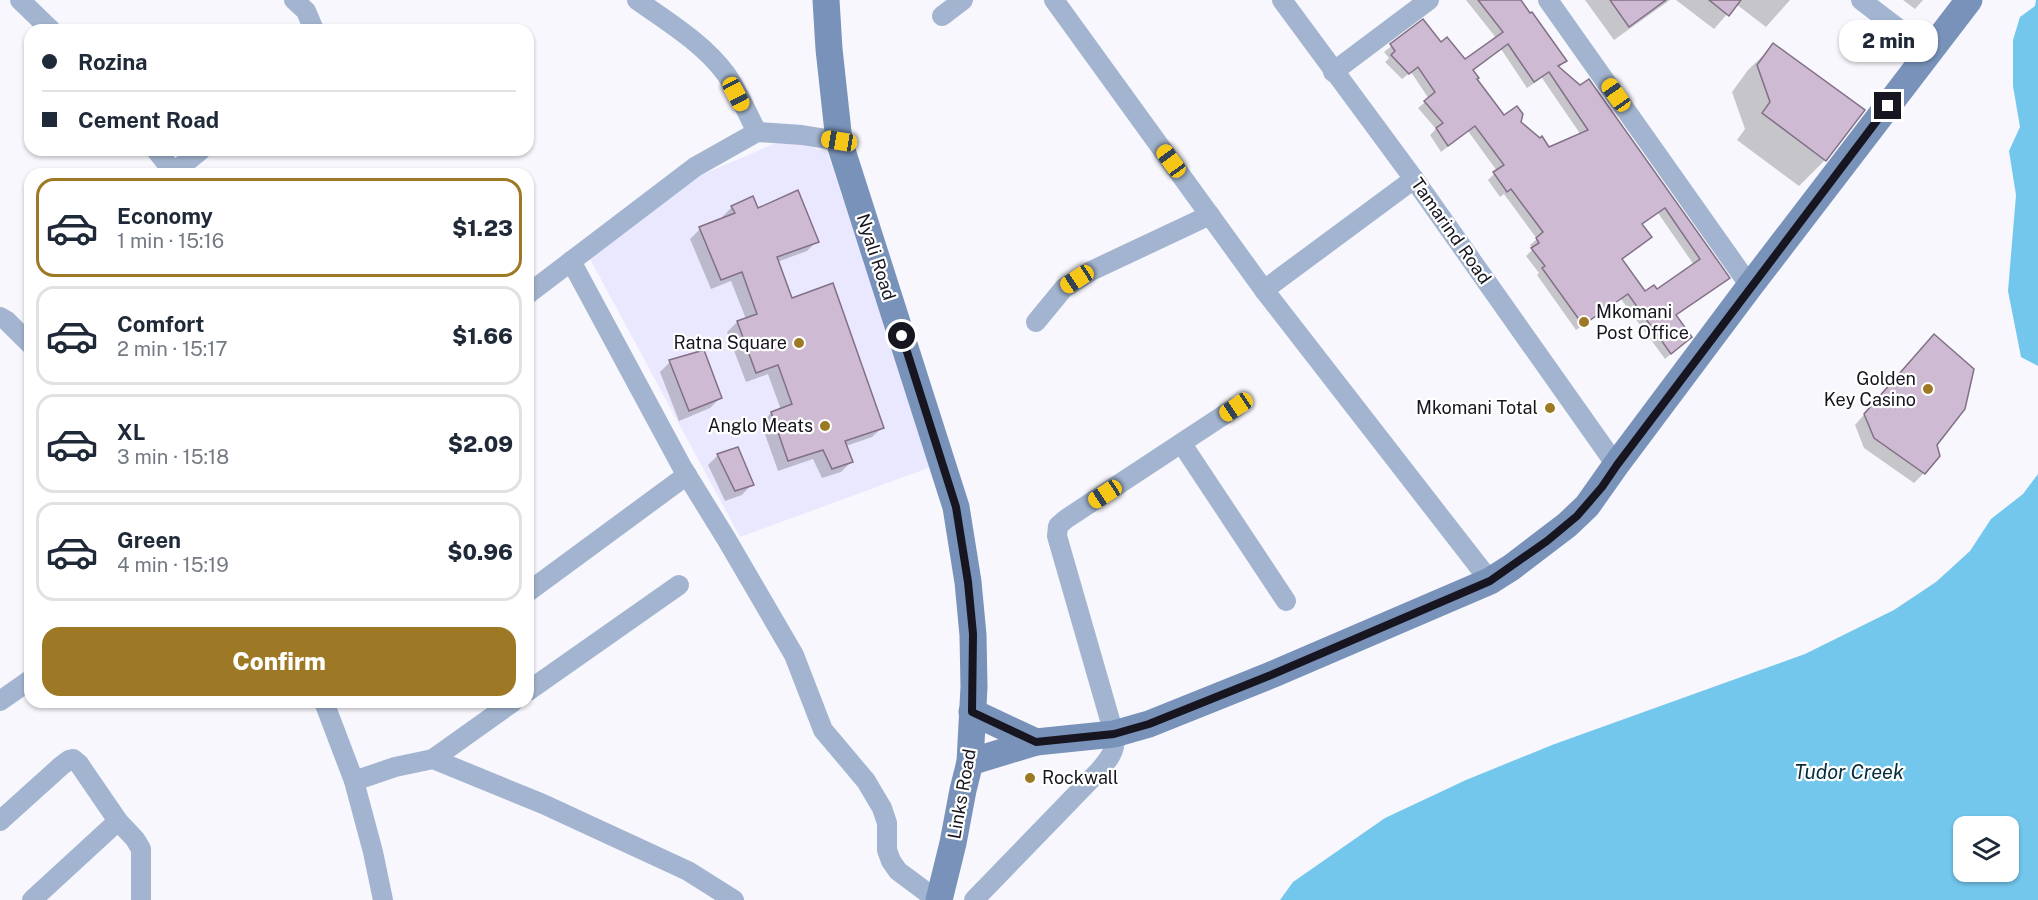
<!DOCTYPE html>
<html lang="en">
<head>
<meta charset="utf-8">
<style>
	:root { --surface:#fff; --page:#f2f2f3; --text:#1f2937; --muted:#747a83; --line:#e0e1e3; --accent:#9e7925 }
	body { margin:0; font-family:"Public Sans",sans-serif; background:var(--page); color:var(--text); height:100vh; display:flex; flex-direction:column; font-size:22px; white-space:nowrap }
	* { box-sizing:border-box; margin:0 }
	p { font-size:20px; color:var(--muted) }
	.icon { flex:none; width:33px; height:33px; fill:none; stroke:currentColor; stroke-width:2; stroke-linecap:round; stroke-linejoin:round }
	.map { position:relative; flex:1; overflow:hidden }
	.sheet { position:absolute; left:24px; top:168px; width:510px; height:540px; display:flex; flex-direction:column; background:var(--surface); border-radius:18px; box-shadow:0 2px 4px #0004 }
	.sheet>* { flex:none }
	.hud { position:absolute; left:24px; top:24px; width:510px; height:132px; border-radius:18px; box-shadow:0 2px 4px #0004; display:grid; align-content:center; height:132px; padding:0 18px; background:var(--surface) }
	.buttons { position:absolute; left:1953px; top:816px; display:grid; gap:12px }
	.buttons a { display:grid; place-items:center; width:66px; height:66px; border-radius:12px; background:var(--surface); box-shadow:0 2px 4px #0004; font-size:30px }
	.end { position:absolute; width:27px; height:27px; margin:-14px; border:8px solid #171620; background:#fff; box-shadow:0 0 0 3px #fff }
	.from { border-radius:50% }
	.bubble { position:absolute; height:42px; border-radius:18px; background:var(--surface); box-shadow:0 2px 4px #0004; font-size:20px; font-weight:800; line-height:42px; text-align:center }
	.car { position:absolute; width:18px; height:36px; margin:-18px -9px; border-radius:8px; box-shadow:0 0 4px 2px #0007; background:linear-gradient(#f5c518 24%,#345 0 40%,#f5c518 0 76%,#345 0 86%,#f5c518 0) }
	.hud b { display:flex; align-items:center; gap:21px; height:57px; font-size:22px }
	.hud b+b { border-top:2px solid var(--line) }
	.hud i { width:15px; height:15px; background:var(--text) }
	ul { padding:10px 0 0; list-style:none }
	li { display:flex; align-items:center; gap:18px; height:99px; margin:0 12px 9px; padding:0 6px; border:3px solid var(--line); border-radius:18px }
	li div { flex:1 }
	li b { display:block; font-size:22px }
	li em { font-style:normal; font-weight:800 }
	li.active { border-color:var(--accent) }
	li>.icon { width:54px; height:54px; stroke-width:1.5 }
	.primary-button { display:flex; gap:12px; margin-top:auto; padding:12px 18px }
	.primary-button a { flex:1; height:69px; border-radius:18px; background:var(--accent); color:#fff; font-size:24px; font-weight:800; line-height:69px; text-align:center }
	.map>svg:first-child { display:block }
	.built { fill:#eae8fe }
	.water { fill:#73c7ec; fill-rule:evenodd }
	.shadow { fill:#0003; fill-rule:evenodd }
	.building { fill:#cebad2; stroke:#827086; stroke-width:1.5; fill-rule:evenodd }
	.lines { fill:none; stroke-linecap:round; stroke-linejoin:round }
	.minor { stroke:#a2b4cf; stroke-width:20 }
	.secondary { stroke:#7892b9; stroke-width:27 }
	.route { stroke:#171620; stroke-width:8 }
	.poi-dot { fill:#9e7925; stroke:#fff; stroke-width:2 }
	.labels { text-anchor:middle; stroke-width:4.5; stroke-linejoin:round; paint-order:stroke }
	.street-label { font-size:18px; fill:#171620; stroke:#fff }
	.poi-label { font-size:18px; fill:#171620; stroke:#fff; text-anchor:end }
	.water-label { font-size:20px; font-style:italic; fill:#052e3d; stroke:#fff }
</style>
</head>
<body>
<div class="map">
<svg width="2038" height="900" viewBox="0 0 2038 900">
	<rect width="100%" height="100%" fill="#f7f7fd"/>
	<path class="built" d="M788 138 828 153 931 467 740 537 589 257 680 184Z"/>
	<g class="water">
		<path d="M2036 0H2038V366L2021 357 2008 291 2016 195 2009 151 2020 127 2013 86V40L2020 17 2035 6Z"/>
		<path d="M2038 474V900H1280L1293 882 1385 818 1466 780 1552 745 1805 654 1894 610 1936 582 1970 551 1991 519 2023 494ZM1964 826H2008V872H1964Z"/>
	</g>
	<g class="shadow">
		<path d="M1466 0H1519L1565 61 1558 68 1728 278 1675 316 1688 340 1665 359 1621 299 1576 330 1537 275 1539 273 1526 256 1533 249 1530 245 1537 239 1504 194 1500 197 1488 180 1497 171 1468 131 1441 152 1430 135 1436 129 1418 108 1429 99 1411 72 1402 79 1385 62 1389 58 1384 52 1423 21 1441 44 1465 61 1497 39ZM1501 49 1527 88 1542 78 1581 135 1549 148 1519 122 1504 117 1475 80 1472 71ZM1658 213 1694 265 1657 291 1645 293 1621 259 1641 225Z"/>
		<path d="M1585 0H1670L1614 40Z"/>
		<path d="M1676 0H1790L1766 27 1736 4 1714 29Z"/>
		<path d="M1903 0H1923L1915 9Z"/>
		<path d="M1774 45 1825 160 1799 186 1737 140 1745 129 1732 92 1748 70Z"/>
		<path d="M732 207 757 210 817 241 807 251 777 262 792 300 883 427 872 437 846 446 851 462 841 472 822 478 813 459 778 471 761 423 771 413 781 410 768 374 746 382 727 332 737 322 746 319 731 281 711 289 690 239 700 229 723 219 722 217Z"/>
		<path d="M1924 346 1936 444 1924 473 1914 483 1864 448 1855 425Z"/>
		<path d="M670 362 720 398 710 408 679 421 660 372Z"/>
		<path d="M718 455 752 484 742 495 725 501 708 465Z"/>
	</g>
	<g class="building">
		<path d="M1478 0H1521L1530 13 1532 12 1567 61 1558 66 1580 85 1589 79 1730 278 1676 315 1692 337 1671 354 1628 294 1583 325 1542 268 1545 266 1531 248 1539 243 1536 238 1543 232 1511 189 1507 192 1493 172 1504 165 1475 126 1448 146 1436 128 1443 123 1424 101 1435 92 1418 67 1409 74 1391 55 1395 51 1390 44 1423 19 1441 42 1447 37 1465 59 1503 32ZM1508 44 1534 82 1549 72 1588 130 1549 147 1542 136 1540 138 1521 122 1523 114 1517 106 1504 115 1477 79 1479 78 1473 70ZM1665 208 1700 259 1657 289 1654 285 1645 291 1622 259 1652 237 1642 224Z"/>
		<path d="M1610 0H1666L1629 27Z"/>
		<path d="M1709 0H1741L1729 16Z"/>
		<path d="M1773 43 1865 110 1826 161 1762 113 1770 102 1757 65Z"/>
		<path d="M798 190 819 242 777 257 792 298 833 283 884 428 845 441 853 462 832 469 823 450 788 461 771 412 792 404 778 365 756 373 737 321 757 314 742 272 721 280 699 227 735 213 731 206 753 196 758 208Z"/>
		<path d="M1934 334 1974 369 1965 409 1937 445 1940 456 1925 474 1874 438 1864 414Z"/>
		<path d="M704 350 722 398 689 411 669 360Z"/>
		<path d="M738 447 754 485 735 491 717 454Z"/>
	</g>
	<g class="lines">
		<g class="minor">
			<path d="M20 0 51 30"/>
			<path d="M294 0 306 11 314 30"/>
			<path d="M637 0C668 22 703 43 726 74 738 91 747 113 757 132"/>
			<path d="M1054 0 1264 290 1490 581"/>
			<path d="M1282 0 1414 179 1616 465"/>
			<path d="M1548 0 1750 286"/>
			<path d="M1861 0 1929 52"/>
			<path d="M942 16 963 0"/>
			<path d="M1333 72 1429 0"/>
			<path d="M156 150 175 174"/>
			<path d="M174 172 201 150"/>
			<path d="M571 261 682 467 727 540 794 655 823 730 866 781 882 808 887 823V850L891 861 898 871 937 900"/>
			<path d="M1264 290 1414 179"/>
			<path d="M528 294 695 167 757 132 802 135 839 141"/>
			<path d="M0 317 7 321 30 344"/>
			<path d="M1036 322 1064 288 1091 271 1210 215"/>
			<path d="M1182 444 1286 601"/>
			<path d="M528 592 687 475"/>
			<path d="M528 691 679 585"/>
			<path d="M0 701 30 680"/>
			<path d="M324 702 354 781 373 852 383 900"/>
			<path d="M433 759 513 702"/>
			<path d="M354 781 395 767 433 759 543 804 688 871 734 900"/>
			<path d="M0 821 61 766 69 760 73 759 79 764 118 821 135 839 141 849V900"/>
			<path d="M32 900 118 821"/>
			<path d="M974 900 1099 771C1109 759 1117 750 1114 734L1057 536 1058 526 1066 519 1236 407"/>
		</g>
		<g class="secondary">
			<path d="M826 0 829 49 839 141 956 507 968 582 973 635 974 687 970 762 963 790 953 843 939 900"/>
			<path d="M972 712 1036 742"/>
			<path d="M970 762 1036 742 1114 734 1149 724 1271 675 1490 581 1512 567 1567 525 1587 506 1616 465 1750 286 1969 0"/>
		</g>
	</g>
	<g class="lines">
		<path class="route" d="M902 336 956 507 968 582 973 634 972 712 1036 742 1114 734 1149 724 1271 675 1490 581 1547 541 1577 516 1602 487 1617 465 1888 106"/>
	</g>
	<g class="poi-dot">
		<circle cx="1584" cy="322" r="6"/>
		<circle cx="799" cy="343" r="6"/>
		<circle cx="1928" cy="389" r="6"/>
		<circle cx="1550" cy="408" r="6"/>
		<circle cx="825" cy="426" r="6"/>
		<circle cx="1030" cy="778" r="6"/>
	</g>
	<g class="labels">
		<g class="street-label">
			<text transform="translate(1451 231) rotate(55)" y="6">Tamarind Road</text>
			<text transform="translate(876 257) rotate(72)" y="6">Nyali Road</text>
			<text transform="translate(962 794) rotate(-80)" y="6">Links Road</text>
		</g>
		<g class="poi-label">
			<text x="1596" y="318" text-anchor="start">Mkomani<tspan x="1596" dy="21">Post Office</tspan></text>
			<text x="787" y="349">Ratna Square</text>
			<text x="1916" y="385">Golden<tspan x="1916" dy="21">Key Casino</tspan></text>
			<text x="1538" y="414">Mkomani Total</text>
			<text x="813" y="432">Anglo Meats</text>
			<text x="1042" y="784" text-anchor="start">Rockwall</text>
		</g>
		<g class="water-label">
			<text x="1849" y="779">Tudor Creek</text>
		</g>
	</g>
</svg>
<div class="buttons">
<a><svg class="icon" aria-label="layers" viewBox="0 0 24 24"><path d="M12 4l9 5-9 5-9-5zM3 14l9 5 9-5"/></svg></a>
</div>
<i class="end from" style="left:902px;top:336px"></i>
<i class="end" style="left:1888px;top:106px"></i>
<div class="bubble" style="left:1839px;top:20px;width:99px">2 min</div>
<i class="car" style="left:736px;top:94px;rotate:152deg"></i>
<i class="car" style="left:1616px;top:95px;rotate:325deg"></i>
<i class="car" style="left:839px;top:141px;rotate:279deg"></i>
<i class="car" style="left:1171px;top:161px;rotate:324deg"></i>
<i class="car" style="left:1077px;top:279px;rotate:237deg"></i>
<i class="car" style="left:1236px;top:407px;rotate:236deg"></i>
<i class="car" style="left:1105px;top:494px;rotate:237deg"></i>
<div class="hud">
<b><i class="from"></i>Rozina</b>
<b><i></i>Cement Road</b>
</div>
<section class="sheet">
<ul>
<li class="active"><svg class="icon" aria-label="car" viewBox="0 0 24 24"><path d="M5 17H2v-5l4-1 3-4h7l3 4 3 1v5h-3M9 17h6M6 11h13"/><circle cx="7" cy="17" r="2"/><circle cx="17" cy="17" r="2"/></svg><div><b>Economy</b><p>1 min · 15:16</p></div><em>$1.23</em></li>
<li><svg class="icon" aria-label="car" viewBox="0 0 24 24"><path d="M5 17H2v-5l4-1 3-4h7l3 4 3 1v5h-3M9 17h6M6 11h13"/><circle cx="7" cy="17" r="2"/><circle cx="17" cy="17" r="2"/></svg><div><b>Comfort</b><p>2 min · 15:17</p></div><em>$1.66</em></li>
<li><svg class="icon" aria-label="car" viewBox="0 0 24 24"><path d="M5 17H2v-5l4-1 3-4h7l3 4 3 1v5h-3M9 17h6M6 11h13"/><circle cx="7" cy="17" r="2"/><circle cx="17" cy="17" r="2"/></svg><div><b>XL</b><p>3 min · 15:18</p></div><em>$2.09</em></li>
<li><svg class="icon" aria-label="car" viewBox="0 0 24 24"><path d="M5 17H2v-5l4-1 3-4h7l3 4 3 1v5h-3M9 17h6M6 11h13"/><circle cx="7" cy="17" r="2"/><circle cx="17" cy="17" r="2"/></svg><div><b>Green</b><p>4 min · 15:19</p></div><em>$0.96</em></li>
</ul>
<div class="primary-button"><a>Confirm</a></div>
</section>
</div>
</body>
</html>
